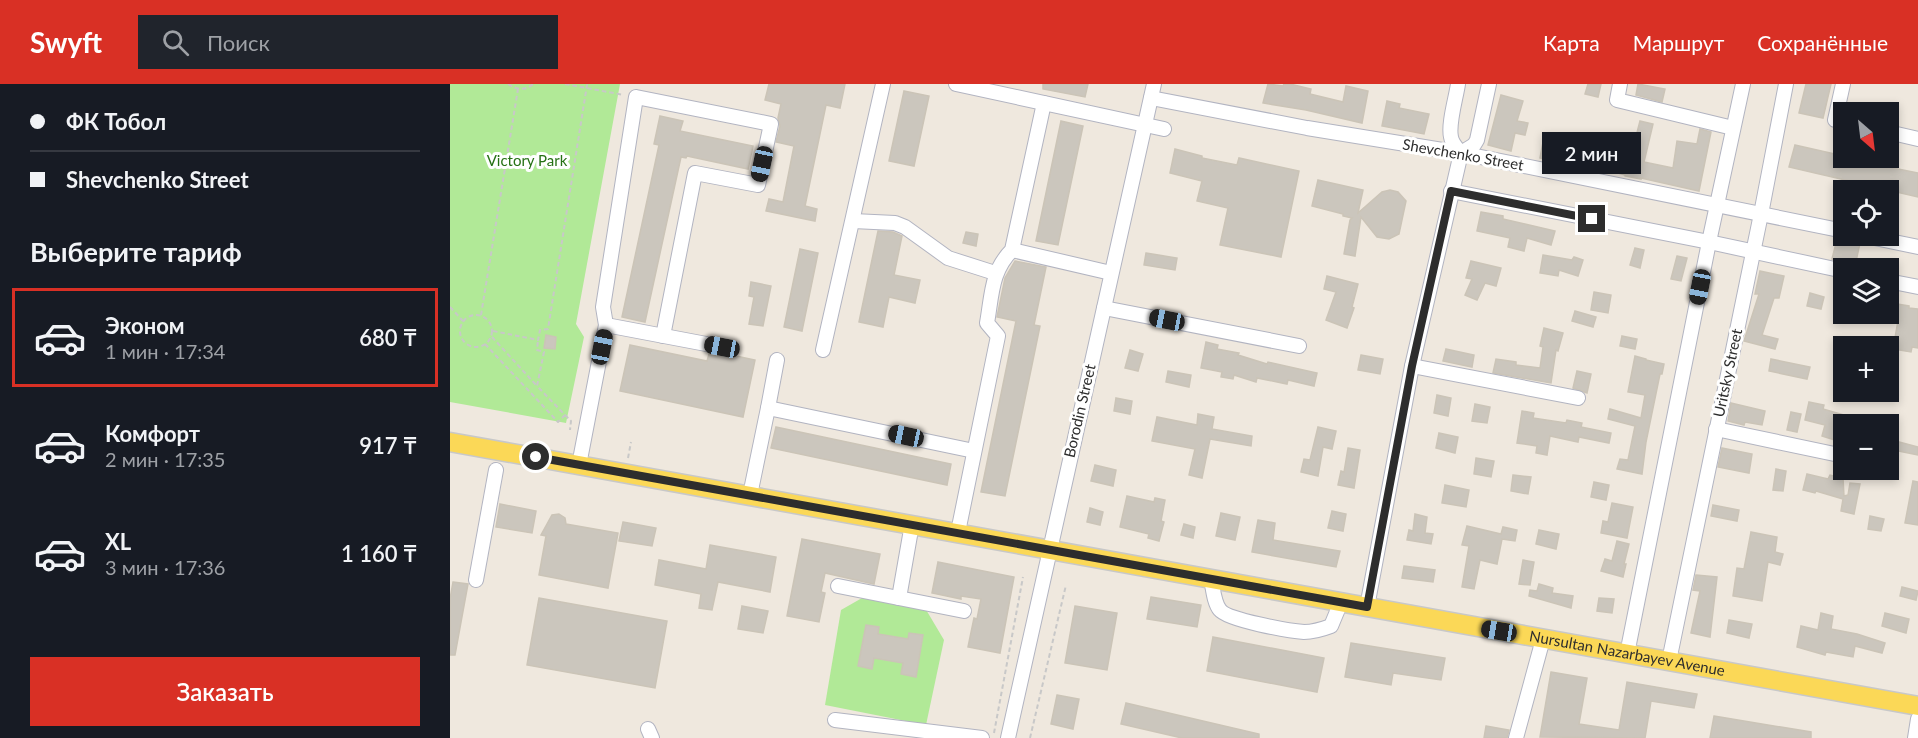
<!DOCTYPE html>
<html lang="ru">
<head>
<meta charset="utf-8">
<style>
	:root { --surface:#171b24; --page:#20242c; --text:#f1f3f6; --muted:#9ea1a6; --line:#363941; --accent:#d93025 }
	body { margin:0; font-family:Lato,sans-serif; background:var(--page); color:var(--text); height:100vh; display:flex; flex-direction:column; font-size:22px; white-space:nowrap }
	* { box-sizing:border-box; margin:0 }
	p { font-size:20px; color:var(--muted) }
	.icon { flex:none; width:33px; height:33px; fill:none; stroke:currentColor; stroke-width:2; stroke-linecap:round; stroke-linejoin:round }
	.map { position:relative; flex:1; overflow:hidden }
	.details { display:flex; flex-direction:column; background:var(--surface); width:450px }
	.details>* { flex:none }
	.top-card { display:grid; align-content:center; height:132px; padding:0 30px; background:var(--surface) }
	.needle { width:39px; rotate:152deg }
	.controls { position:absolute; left:1383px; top:18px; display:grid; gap:12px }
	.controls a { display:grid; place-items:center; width:66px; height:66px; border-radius:0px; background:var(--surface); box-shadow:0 3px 9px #0003; font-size:30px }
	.end { position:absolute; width:27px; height:27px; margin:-14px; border:8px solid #2d2d2d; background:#fff; box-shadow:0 0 0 3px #fff }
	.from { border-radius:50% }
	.bubble { position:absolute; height:42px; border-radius:0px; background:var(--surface); box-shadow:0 3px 9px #0003; font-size:20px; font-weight:600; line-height:42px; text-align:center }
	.car { position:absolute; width:18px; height:36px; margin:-18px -9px; border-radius:8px; box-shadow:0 0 4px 2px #0007; background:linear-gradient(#222 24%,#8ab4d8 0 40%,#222 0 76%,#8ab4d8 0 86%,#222 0) }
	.top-card b { display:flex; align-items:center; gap:21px; height:57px; font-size:22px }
	.top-card b+b { border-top:2px solid var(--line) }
	.top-card i { width:15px; height:15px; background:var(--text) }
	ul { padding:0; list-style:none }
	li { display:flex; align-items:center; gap:18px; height:99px; margin:0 12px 9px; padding:0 18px; border:3px solid transparent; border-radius:0px }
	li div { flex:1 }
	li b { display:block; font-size:22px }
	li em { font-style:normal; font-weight:600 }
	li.current { border-color:var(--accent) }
	li>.icon { width:54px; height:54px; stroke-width:1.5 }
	h2 { padding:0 30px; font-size:27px; line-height:72px }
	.button { display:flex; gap:12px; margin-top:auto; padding:12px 30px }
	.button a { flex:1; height:69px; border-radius:0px; background:var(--accent); color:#fff; font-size:24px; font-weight:600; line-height:69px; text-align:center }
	header { display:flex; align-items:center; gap:36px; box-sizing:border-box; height:84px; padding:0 30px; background:var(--accent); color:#fff }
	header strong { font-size:28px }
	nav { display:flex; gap:33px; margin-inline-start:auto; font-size:21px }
	.search { width:420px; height:54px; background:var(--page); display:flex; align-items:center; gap:15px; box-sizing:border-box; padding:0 21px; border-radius:0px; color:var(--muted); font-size:22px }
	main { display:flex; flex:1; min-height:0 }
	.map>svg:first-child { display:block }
	.green { fill:#b1e997 }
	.building { fill:#cbc6bd; stroke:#cbc4b7; stroke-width:1.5 }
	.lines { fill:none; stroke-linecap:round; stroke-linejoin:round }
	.minor-casing { stroke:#b2b4c1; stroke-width:16 }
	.major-casing { stroke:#c8c8c8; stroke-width:21 }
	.path { stroke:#c8c8c8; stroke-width:2; stroke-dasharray:4.5 3; stroke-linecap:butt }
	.minor { stroke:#fff; stroke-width:14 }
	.major { stroke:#fbd857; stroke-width:18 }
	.route { stroke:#2d2d2d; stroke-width:8 }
	.labels { text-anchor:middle; stroke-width:6; stroke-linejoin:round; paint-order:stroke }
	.street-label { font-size:15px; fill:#2d2d2d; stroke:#fff }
	.park-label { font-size:15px; fill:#267115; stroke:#fff }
</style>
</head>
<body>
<header>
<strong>Swyft</strong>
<div class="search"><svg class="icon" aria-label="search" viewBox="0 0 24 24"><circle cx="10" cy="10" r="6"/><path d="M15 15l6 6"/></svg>Поиск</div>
<nav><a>Карта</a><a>Маршрут</a><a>Сохранённые</a></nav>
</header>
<main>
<section class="details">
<div class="top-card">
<b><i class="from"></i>ФК Тобол</b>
<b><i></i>Shevchenko Street</b>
</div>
<h2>Выберите тариф</h2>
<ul>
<li class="current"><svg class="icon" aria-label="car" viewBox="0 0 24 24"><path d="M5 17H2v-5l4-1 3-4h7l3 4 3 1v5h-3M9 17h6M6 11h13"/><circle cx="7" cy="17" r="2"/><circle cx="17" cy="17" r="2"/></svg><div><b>Эконом</b><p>1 мин · 17:34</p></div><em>680 ₸</em></li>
<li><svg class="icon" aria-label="car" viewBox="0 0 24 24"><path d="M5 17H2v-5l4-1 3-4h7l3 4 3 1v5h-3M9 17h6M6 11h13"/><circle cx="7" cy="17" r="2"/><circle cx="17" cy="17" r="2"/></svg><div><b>Комфорт</b><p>2 мин · 17:35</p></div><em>917 ₸</em></li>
<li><svg class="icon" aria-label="car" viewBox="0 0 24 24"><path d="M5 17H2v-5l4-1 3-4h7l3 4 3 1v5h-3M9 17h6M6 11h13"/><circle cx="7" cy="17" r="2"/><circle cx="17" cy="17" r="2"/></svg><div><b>XL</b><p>3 мин · 17:36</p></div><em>1 160 ₸</em></li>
</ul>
<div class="button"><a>Заказать</a></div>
</section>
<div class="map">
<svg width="1468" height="654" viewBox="0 0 1468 654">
	<rect width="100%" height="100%" fill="#efe8de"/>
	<g class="green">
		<path d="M0 0H170L126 240 134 253 116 339 0 318Z"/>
		<path d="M412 514 475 524 494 556 476 641 375 621 391 526Z"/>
	</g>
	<g class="building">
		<path d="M319 0H395L390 24 376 21 355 122 367 125 365 137 316 127 319 115 333 118 344 62 326 58 330 42 328 34 331 20 315 16Z"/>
		<path d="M593 0H638L635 13 593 5Z"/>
		<path d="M818 0 833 2 834 0H840L861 5 860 10 893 18 896 2 918 7 912 39 856 26 813 19Z"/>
		<path d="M1138 0H1151L1148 13 1135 10Z"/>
		<path d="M1188 0 1215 5 1212 18 1186 11Z"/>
		<path d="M1356 0H1381L1373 34 1349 29Z"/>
		<path d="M454 7 479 12 464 82 439 77Z"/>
		<path d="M1051 11 1073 17 1067 37 1078 39 1075 51 1065 49 1061 67 1038 61Z"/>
		<path d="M937 17 950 20 949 24 979 30 974 50 932 42Z"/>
		<path d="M210 32 233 37 230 47 303 62 298 85 237 72 236 74 231 73 195 238 172 233 209 61 204 60Z"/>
		<path d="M611 37 633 42 608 161 586 157Z"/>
		<path d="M1190 37 1203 40 1194 78 1223 84 1227 57 1247 60 1250 45 1261 48 1249 107 1191 94V95L1175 92V91L1127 77 1133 50 1145 53 1143 62 1181 72Z"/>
		<path d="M1094 53 1110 56 1106 78 1090 74Z"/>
		<path d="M1345 61 1394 72V74L1468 89V113L1339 83Z"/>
		<path d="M725 65 752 72V74L787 81 789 74 849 87 831 173 770 161 778 124 747 117 752 97 720 89Z"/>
		<path d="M868 96 913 106 908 129 932 108 940 106 948 108 956 117 949 150 939 155 927 153 911 133 905 172 894 170 900 136 902 134 893 132V130L862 122Z"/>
		<path d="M1031 128 1053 132V135L1105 147 1101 161 1077 154 1074 167 1058 163 1060 154 1027 147Z"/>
		<path d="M428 147 443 148 452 152 444 191 470 196 465 219 439 213 433 243 409 238Z"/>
		<path d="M516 148 528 150 526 162 513 159Z"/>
		<path d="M1387 155 1410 159 1405 182 1382 175Z"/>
		<path d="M1185 164 1194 166 1190 184 1180 181Z"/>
		<path d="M350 165 368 169 352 247 334 243Z"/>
		<path d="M696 169 727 174 725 186 694 181Z"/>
		<path d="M1093 171 1122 176 1124 173 1133 176 1128 192 1109 186 1108 192 1090 189Z"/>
		<path d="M1227 172 1237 174 1231 197 1221 195Z"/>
		<path d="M565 177 596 183 584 241 590 242 555 412 531 408 566 237 547 233 555 194Z"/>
		<path d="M1021 177 1051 184 1046 202 1035 199 1027 216 1015 211 1022 195 1016 194Z"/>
		<path d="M1310 187 1334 192 1329 214H1324L1312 251 1328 255 1325 265 1294 257 1309 210H1305Z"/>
		<path d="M877 192 908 200 902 223 904 224 897 244 876 236 886 208 874 205Z"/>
		<path d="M301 198 321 202 313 242 299 240 304 213 299 212Z"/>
		<path d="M1144 208 1161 211 1158 229 1141 226Z"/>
		<path d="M1360 209 1374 213 1371 225 1357 222Z"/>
		<path d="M1441 219 1459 222V224L1468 225V264L1462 263 1461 268 1443 265 1448 237 1439 236Z"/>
		<path d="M1125 227 1146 233 1143 243 1122 237Z"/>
		<path d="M1094 244 1113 249 1108 267 1106 266 1101 299 1043 289 1046 275 1066 278V281L1090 284 1093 263 1090 262Z"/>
		<path d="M96 251 106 253 105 265 94 264Z"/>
		<path d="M1172 252 1187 255 1185 265 1170 262Z"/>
		<path d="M756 258 768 261 767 265 789 269 788 271 817 280 818 278 867 289 864 302 838 296 837 300 807 294 806 298 784 291 783 295 771 293 772 288 751 284Z"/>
		<path d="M180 261 257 277 259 270 271 272 277 270 305 276 293 333 170 307Z"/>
		<path d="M996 265 1024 271 1022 283 993 277Z"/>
		<path d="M680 266 693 270 688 287 675 284Z"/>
		<path d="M911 271 933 275 930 290 908 286Z"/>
		<path d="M1185 272 1196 275V276L1214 280 1212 290H1210L1196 358 1192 390 1167 385 1170 375 1178 376 1185 342 1158 335 1160 325 1191 334 1195 311 1178 308Z"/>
		<path d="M1321 275 1360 283 1357 295 1319 287Z"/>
		<path d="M718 287 741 291 739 303 716 298Z"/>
		<path d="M1127 287 1141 290 1137 309 1123 304Z"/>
		<path d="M987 311 1001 314 998 332 984 329Z"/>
		<path d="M666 314 682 317 680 330 664 327Z"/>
		<path d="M1359 318 1374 321 1373 325 1394 331V340H1391V342L1394 343V359L1372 352 1375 341 1355 336Z"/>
		<path d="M1281 319 1315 327 1312 341 1295 338 1294 341 1278 337Z"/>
		<path d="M1025 320 1040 323 1037 339 1022 337Z"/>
		<path d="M1072 327 1084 329 1083 334 1116 339 1117 336 1132 339 1131 343 1161 349 1159 359 1129 353 1128 358 1100 352 1097 371 1086 369 1087 362 1067 359Z"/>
		<path d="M1341 328 1351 330 1347 348 1337 346Z"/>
		<path d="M748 330 764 333 762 345 802 352 801 362 760 355 752 394 739 391 745 365 702 357 707 333 747 341Z"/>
		<path d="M326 343 501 380 497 401 321 364Z"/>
		<path d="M868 343 886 347 882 365 873 363 868 392 851 388 854 375 860 376Z"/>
		<path d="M989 349 1008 353 1005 369 986 364Z"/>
		<path d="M1438 355 1468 363V371L1438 365Z"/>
		<path d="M898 364 910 366 904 404 888 401 891 387 894 388Z"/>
		<path d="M1272 364 1302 370 1299 389 1268 383Z"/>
		<path d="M1026 374 1044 377 1041 393 1024 390Z"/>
		<path d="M645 381 666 386 663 402 641 397Z"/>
		<path d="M1326 385 1336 387 1333 407 1323 406Z"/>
		<path d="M1357 390 1378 395 1380 391 1393 394 1394 412 1398 411 1400 399 1410 400 1404 430 1391 427 1393 415 1366 407 1365 409 1353 406Z"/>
		<path d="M1063 391 1081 393 1078 410 1061 407Z"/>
		<path d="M1463 397 1468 398V441L1455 439Z"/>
		<path d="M1144 398 1159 401 1156 416 1141 413Z"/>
		<path d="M995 401 1019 406 1016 423 992 419Z"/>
		<path d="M677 412 704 418 705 414 715 416 711 437 714 438 709 457 698 454 699 450 670 443Z"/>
		<path d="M1162 419 1183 423 1177 454 1151 449 1153 437 1158 438Z"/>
		<path d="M50 420 86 427 82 449 46 443Z"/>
		<path d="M1263 421 1289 426 1287 437 1261 432Z"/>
		<path d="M640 424 653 428 650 441 637 438Z"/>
		<path d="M882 427 896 430 893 447 878 444Z"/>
		<path d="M771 429 790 433 785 456 766 452Z"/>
		<path d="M109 430 115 434 116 440 168 449 158 504 89 491 96 452 91 451 102 431Z"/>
		<path d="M965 430 977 433 975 449 983 450 981 460 957 456 959 446 963 447Z"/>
		<path d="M1420 432 1434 435 1431 447 1418 445Z"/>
		<path d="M808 436 825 439 823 456 890 467 886 483 802 468Z"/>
		<path d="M173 438 206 444 202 462 169 457Z"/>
		<path d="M734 440 745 443 743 454 731 451Z"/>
		<path d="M1017 442 1051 450 1053 443 1067 446 1065 457 1052 455 1047 480 1030 476 1024 505 1012 503 1019 462 1012 461Z"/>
		<path d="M1089 446 1109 450 1106 465 1086 460Z"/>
		<path d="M1301 448 1327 453 1325 468 1333 470 1330 481 1318 478 1312 517 1283 512 1287 484 1294 485Z"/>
		<path d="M352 455 430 470 424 500 375 489 371 508 375 509 369 538 337 532Z"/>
		<path d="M1167 457 1179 460 1174 480H1176L1173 493 1151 487 1155 475 1162 477Z"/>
		<path d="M260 461 326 473 320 508 268 498 262 526 249 524 251 510 205 501 209 476 256 485Z"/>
		<path d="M1073 476 1084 478 1080 501 1069 500Z"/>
		<path d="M488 478 564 493 550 569 518 563 524 534 527 535 531 515 511 512V515L482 509Z"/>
		<path d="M954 482 985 486 983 498 952 494Z"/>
		<path d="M1246 491 1267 493 1260 553 1241 549 1250 507 1243 506Z"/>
		<path d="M3 498 18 500 5 571H0V515Z"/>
		<path d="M1089 500 1103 504 1102 509 1123 512 1121 524 1079 512 1080 506 1087 507Z"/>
		<path d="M1452 503 1468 507 1466 516 1450 512Z"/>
		<path d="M701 513 751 521 747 543 697 535Z"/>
		<path d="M89 514 217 537 205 604 77 581Z"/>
		<path d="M1149 514 1164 515 1162 529 1147 527Z"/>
		<path d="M292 522 318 527 313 549 288 545Z"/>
		<path d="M625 522 667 529 657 586 615 579Z"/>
		<path d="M1371 529 1383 532 1381 545 1407 550 1435 559 1432 569 1405 562 1403 573 1376 568 1375 571 1347 563 1351 542 1368 546Z"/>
		<path d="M1435 529 1459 535 1456 549 1432 542Z"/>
		<path d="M1279 536 1302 540 1299 554 1277 549Z"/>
		<path d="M416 541 429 543 428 550 458 555 459 549 473 551 466 593 451 590 453 579 424 574 422 585 408 582Z"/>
		<path d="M763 553 874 574 867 608 757 587Z"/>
		<path d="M901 559 995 574 991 596 943 589 941 601 895 593Z"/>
		<path d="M1101 588 1137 594 1129 640 1169 646 1177 598 1247 610 1244 624 1201 617 1195 654 1090 653Z"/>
		<path d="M607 611 629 615 623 645 601 640Z"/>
		<path d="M676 619 809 650V654H732L671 640Z"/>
		<path d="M1264 632 1361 648V654H1260Z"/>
		<path d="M1036 642 1059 646 1057 654H1034Z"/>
	</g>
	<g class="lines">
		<g class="minor-casing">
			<g id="minor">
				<path d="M506 0 714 45"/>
				<path d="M1008 0C1006 14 998 40 1001 53 1002 60 1007 64 1011 69"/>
				<path d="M1170 0 1167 16 1283 44"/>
				<path d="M1393 0 1385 36 1394 38"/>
				<path d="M701 14 857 44 1011 69 1394 147"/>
				<path d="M1438 48 1468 55"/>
				<path d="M1011 69 1024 61 1027 56 1039 0"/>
				<path d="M1001 107 1259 158 1394 187"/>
				<path d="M403 137 445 139 455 143 498 174 545 189"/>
				<path d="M1415 152 1468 163"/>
				<path d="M562 166 661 189"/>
				<path d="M1438 197 1468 203"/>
				<path d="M654 224 849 262"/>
				<path d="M156 241 272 263"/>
				<path d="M373 266 433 0"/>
				<path d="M962 282 1128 314"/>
				<path d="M318 324 327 276"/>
				<path d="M1266 345 1394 372"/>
				<path d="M129 381 156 241 153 223 186 13 321 40 308 101 245 89 213 252"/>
				<path d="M300 411 318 324 524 367"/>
				<path d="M508 448 548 252 537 239C542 211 541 187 562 166L594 19"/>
				<path d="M761 495C763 504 764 519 770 526 778 536 839 547 854 548 864 548 873 545 881 542L891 518"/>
				<path d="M26 496 46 386"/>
				<path d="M388 502 514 527"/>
				<path d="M449 514 462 440"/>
				<path d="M917 523 962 282 1011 69"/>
				<path d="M1177 570 1259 158 1293 0"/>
				<path d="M1219 577 1311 130 1336 0"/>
				<path d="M385 636 532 654"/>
				<path d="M198 645 202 654"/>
				<path d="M558 654 704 0"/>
				<path d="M1066 654 1093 555"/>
				<path d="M1465 654 1468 635"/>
			</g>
		</g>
		<g class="major-casing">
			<g id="major">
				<path id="s1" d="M0 358 1468 622"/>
			</g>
		</g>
		<g class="path">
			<path d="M58 0C67 6 75 7 83 0"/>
			<path d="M115 0 174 11"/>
			<path d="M0 223 13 237"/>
			<circle cx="26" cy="247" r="16"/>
			<path d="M31 231 68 5"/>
			<path d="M43 247 88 256 90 246 98 245 137 1 135 0"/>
			<path d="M42 253 87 302"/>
			<path d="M35 260 108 338 115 331 87 302 94 268 87 266 88 256"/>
			<path d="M115 331 121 337 120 346"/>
			<path d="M178 374 181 358"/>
			<path d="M544 649 573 493"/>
			<path d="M580 654 616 501"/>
		</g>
		<use href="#minor" class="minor"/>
		<use href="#major" class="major"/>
	</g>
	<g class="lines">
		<path class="route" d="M86 373 917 523 962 282 1001 107 1142 135"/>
	</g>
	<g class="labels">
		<g class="street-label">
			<text transform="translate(1013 71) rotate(10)" y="5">Shevchenko Street</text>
			<text transform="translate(1278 289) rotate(-78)" y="5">Uritsky Street</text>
			<text transform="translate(630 327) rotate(-77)" y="5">Borodin Street</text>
			<text dy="5" stroke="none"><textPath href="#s1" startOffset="1196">Nursultan Nazarbayev Avenue</textPath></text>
		</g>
		<g class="park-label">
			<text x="77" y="82">Victory Park</text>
		</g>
	</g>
</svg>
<div class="controls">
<a><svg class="needle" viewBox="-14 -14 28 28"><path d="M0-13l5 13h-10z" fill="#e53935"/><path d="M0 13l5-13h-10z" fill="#9ea1a6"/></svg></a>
<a><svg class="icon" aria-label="locate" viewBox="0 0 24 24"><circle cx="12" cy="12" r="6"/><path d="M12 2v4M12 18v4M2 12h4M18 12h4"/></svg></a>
<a><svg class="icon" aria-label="layers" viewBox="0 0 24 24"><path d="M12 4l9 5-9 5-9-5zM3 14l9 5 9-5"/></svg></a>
<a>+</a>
<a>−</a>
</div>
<i class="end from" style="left:86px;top:373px"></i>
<i class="end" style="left:1142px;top:135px"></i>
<div class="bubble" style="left:1092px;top:48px;width:99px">2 мин</div>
<i class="car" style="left:312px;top:80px;rotate:192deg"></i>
<i class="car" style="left:1250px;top:203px;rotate:191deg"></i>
<i class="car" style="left:717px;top:236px;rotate:281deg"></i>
<i class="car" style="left:152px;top:263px;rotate:11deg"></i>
<i class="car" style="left:272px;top:263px;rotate:281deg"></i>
<i class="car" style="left:456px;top:352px;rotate:282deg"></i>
<i class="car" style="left:1049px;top:547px;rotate:280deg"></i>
</div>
</main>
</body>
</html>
